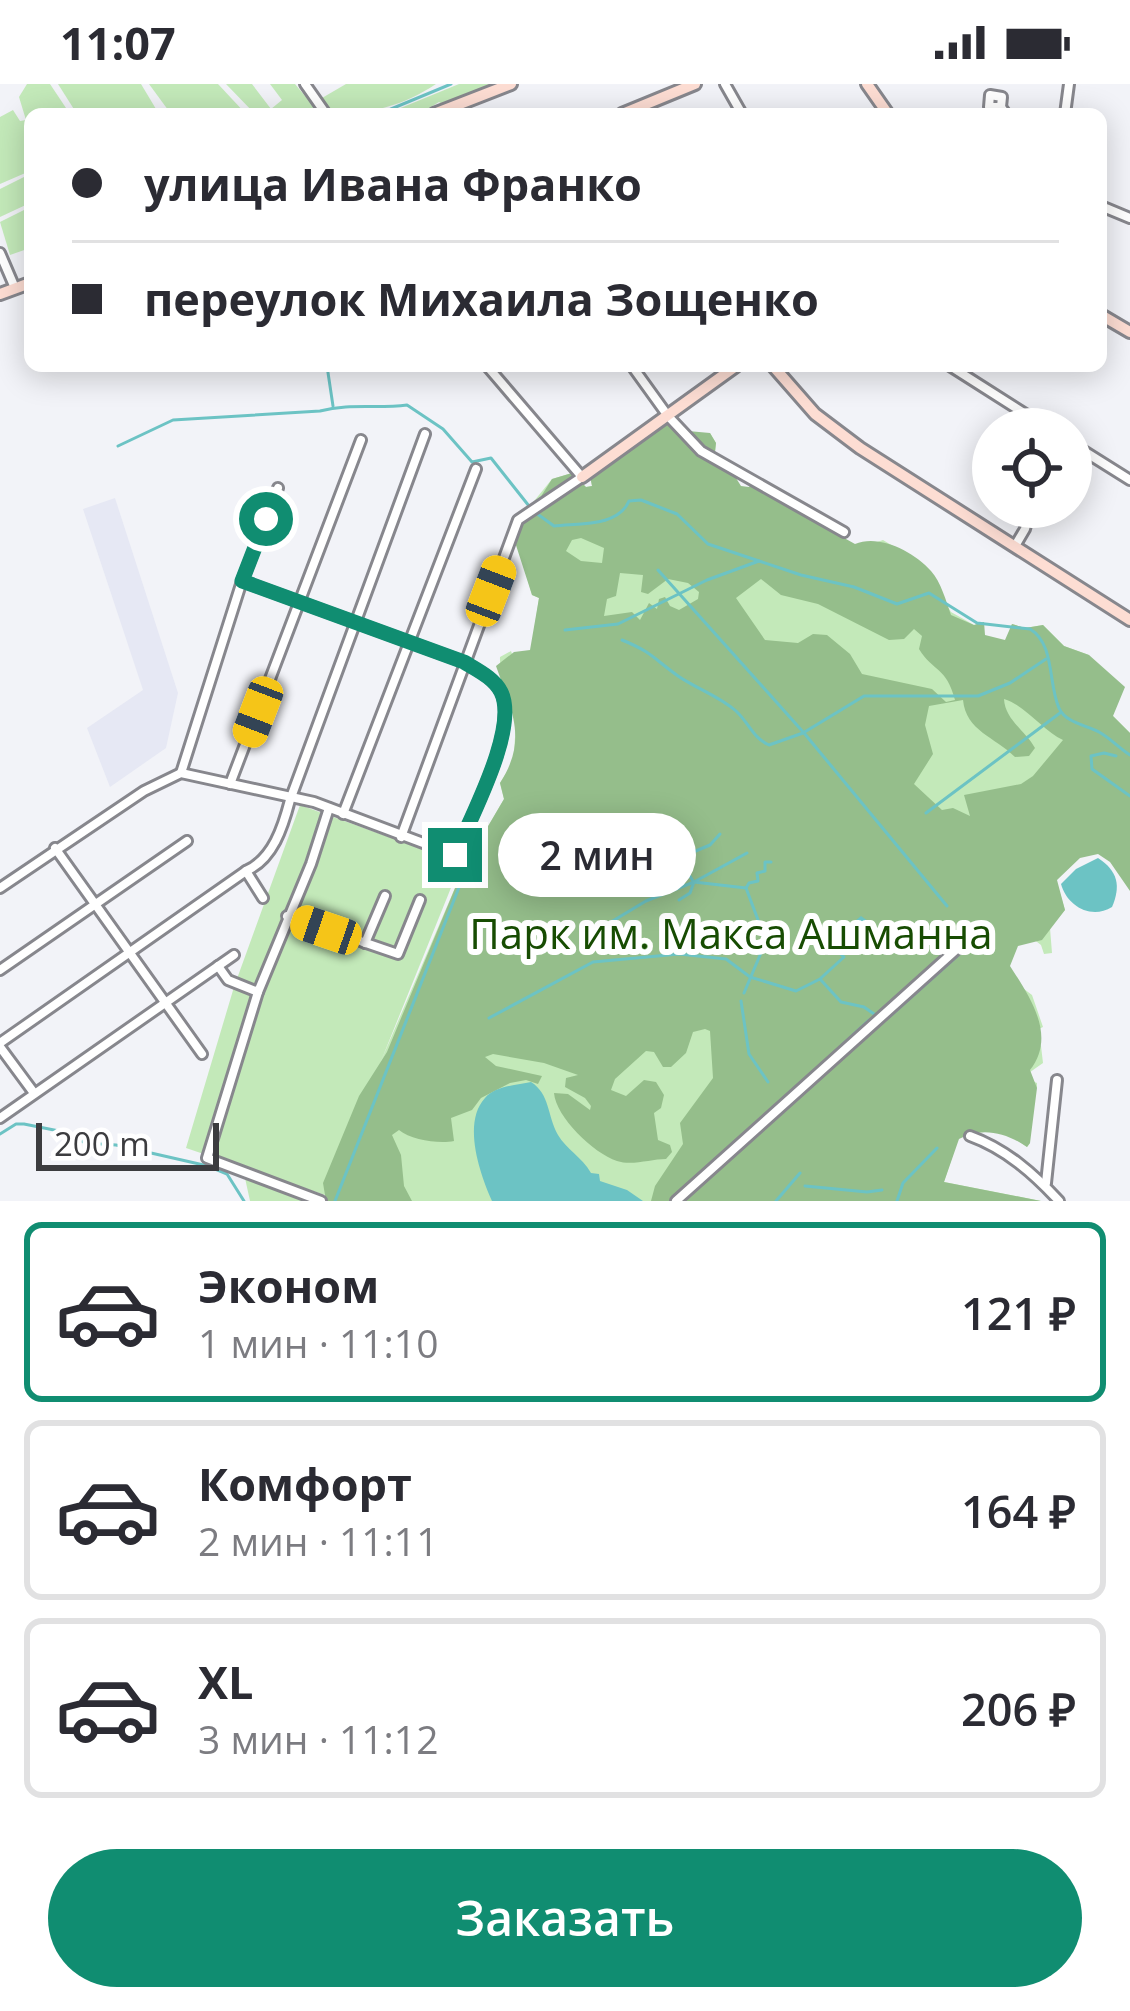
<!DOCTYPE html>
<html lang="ru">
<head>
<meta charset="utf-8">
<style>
	:root { --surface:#fff; --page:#f2f2f3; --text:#2b2b33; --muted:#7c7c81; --line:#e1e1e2; --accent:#108d71 }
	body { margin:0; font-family:"Open Sans",sans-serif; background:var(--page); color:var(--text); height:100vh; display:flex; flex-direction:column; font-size:45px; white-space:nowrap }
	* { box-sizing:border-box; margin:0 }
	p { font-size:39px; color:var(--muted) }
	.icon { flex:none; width:66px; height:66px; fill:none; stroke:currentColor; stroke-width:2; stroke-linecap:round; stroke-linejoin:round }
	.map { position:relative; height:1117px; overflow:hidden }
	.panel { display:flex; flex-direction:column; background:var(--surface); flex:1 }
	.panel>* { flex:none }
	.guide { position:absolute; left:24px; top:24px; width:1083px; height:264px; border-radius:18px; box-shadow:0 6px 30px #0003; display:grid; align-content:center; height:264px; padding:0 48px; background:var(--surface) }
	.buttons { position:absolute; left:972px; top:324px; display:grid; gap:24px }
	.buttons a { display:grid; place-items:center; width:120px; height:120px; border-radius:50%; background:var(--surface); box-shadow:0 6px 30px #0003; font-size:60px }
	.scale { position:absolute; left:36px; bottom:30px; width:183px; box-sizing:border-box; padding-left:12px; border:6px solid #3c3c3f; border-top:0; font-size:33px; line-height:42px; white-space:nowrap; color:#3c3c3f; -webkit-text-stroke:9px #fff; paint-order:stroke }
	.end { position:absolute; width:54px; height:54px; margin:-27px; border:15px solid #108d71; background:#fff; box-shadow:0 0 0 6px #fff }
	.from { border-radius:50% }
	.bubble { position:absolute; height:84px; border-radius:42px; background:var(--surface); box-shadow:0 6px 30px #0003; font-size:39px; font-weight:600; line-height:84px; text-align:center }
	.car { position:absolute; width:36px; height:72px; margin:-36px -18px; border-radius:15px; box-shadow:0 0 9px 3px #0007; background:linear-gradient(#f5c518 24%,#345 0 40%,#f5c518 0 76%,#345 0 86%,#f5c518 0) }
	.guide b { display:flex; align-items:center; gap:42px; height:114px; font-size:45px }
	.guide b+b { border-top:3px solid var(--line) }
	.guide i { width:30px; height:30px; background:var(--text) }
	ul { padding:21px 0 0; list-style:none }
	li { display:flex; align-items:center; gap:36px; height:180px; margin:0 24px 18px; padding:0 24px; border:6px solid var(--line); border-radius:18px }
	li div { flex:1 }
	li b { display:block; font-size:45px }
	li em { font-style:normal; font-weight:600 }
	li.active { border-color:var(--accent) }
	li>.icon { width:108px; height:108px; stroke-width:1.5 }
	.action { display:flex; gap:24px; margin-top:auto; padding:24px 48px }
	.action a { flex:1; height:138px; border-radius:72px; background:var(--accent); color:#fff; font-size:48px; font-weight:600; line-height:138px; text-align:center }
	.status { display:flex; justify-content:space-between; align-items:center; height:84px; padding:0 60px; background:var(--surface); direction:ltr }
	.status svg { height:33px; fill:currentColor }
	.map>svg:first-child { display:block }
	.built { fill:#e6e8f4 }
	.green { fill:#c3e9b9 }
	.forest { fill:#95be8b; fill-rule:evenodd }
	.water { fill:#6cc3c4 }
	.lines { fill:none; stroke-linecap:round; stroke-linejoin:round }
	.stream { stroke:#6cc3c4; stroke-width:3 }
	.street-casing { stroke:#87878d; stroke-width:14 }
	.secondary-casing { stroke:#87878d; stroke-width:16 }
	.street { stroke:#fff; stroke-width:8 }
	.secondary { stroke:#fdddd3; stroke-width:10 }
	.route { stroke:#108d71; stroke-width:15 }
	.labels { text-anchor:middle; stroke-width:12; stroke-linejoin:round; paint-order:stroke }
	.park-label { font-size:42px; fill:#174c02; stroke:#fff }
</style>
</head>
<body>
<div class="status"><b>11:07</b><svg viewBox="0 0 49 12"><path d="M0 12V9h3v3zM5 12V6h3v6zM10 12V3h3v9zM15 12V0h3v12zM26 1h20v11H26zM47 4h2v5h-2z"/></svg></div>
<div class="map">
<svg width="1130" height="1117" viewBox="0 0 1130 1117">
	<rect width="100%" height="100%" fill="#f2f3f8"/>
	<path class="built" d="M115 414 178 609 166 664 110 703 87 644 143 606 83 425Z"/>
	<g class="green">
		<path d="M27 0H50L70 30H30V87L0 100V33L13 26 20 37 26 36 19 13Z"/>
		<path d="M58 0H141L159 30H77Z"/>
		<path d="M149 0H218L246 30H171Z"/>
		<path d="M226 0H252L271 25 282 16 270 0H295L320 30H255Z"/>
		<path d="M346 0H436C403 22 370 30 331 30L322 14Z"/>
		<path d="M459 0H494L444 21 439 18 421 29 386 30Z"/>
		<path d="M30 90V119L0 133V105Z"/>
		<path d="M30 123V164L10 171 0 138Z"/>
		<path d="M671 341 700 351 710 349 716 359 715 368 724 375 738 406C780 413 814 420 848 448L838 471 883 456 921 479 951 528 974 541 984 538 980 558 1006 556 1012 540 1025 544 1043 541 1064 562 1089 571 1113 632 1130 649 1094 759 1065 782 1056 796 1065 826 1050 844 1052 869 1044 870 1041 861 1028 851 994 867 1016 899 1032 911 1043 943 1030 949 1041 962 1043 979 1023 993 1037 999V1004L1019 1005 1030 1059 1027 1063 993 1039 960 1049 944 1098 1041 1117H326L325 1111 186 1064 234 903 300 721 461 779 381 977 463 785 504 715 500 699 515 675C513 660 517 647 515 633 513 612 499 595 500 573L511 567 521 596 527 593 539 514 532 511 513 443 552 395 572 389 586 403 592 402 590 392Z"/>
		<path d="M245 1094 315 1117H250Z"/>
	</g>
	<path class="forest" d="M664 339 677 346 710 349 716 359 715 368 724 375 741 402 749 403 756 394 813 424 848 448 846 455 855 460C879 450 913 467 931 487 941 498 946 517 951 531L974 541 984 538 985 551 1005 556 1012 540 1025 544 1043 541 1064 562 1089 571 1125 603 1113 632 1130 649V807L1110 778 1098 770 1080 774 1057 796 1065 826 1042 856 1018 862 1010 882C1030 913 1057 952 1030 986L1037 1004 1030 1059 1027 1063C1007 1049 982 1042 959 1055L944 1098 1041 1117H651L655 1102 683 1060 680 1039 713 994 710 947 705 945 693 948 686 969 671 983H663L654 968 646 967 615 995 611 1006 626 1012 644 996 656 998 664 1011 661 1024 654 1029 658 1056 670 1061 672 1068 666 1075C651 1075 632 1082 617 1077 593 1069 556 1033 554 1009L568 1010 590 1026 591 1022 585 1014 565 1003 566 994 578 991 544 979 493 970 485 973 496 982 542 992 538 1000 526 996 510 999 481 1014 472 1026 451 1034 454 1057C439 1060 411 1056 399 1046L392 1051 401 1071 404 1102 412 1117H326L323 1099 359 1012 387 968 463 785 504 715 500 699C528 655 512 628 496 582L514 568 530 566 539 514 532 511 514 455 552 395 572 389 586 403 592 402 590 392ZM581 454 604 464 602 479 581 477 566 467 572 456ZM620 489 643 491 641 508 648 510 668 495 688 499 699 508 698 515 679 526 670 522 665 513 659 515 657 525 649 519 640 536 632 528 604 532 607 515 616 512ZM761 495 781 511 818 520 889 556 904 555 914 545 922 552 919 565C934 589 946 582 955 616L946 618 932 605 862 590 850 570 827 551 813 550 798 559 765 556 736 514ZM1004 615C1025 621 1044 648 1063 656L1033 692 1021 700 964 711 970 732 953 724 942 726 914 700 933 670 925 641 929 622 963 616C966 647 995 653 1015 673L1029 672 1035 664C1026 647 1005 636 1004 615Z"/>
	<g class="water">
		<path d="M1098 774C1118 787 1121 802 1112 823 1091 836 1067 822 1061 800L1076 785Z"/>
		<path d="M861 832 879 845 865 868 856 867 837 852 838 845 850 841Z"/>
		<path d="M531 998C550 1010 547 1031 558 1051 566 1065 582 1073 591 1089L599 1090 600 1097 627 1106 643 1117H492C480 1090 462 1039 485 1014 495 1002 517 1001 531 998Z"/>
	</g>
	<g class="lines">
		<g class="stream">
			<path d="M379 30 451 0"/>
			<path d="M327 282 333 322"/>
			<path d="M118 362 173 336 320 327C350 319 377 325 407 321L443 345 472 378 491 374 529 422"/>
			<path d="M536 429 554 442C579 439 618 443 629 417L641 416 677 430 708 460 801 491 854 503 897 520 929 509 977 539 1030 545C1055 560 1048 600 1059 624 1066 639 1086 641 1099 648 1110 654 1119 664 1130 671"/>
			<path d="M658 486 804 649 947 822"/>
			<path d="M565 546 618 540 707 496 759 477"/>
			<path d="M622 556C652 568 654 575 678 592 697 605 719 612 736 627 749 639 753 654 769 661L803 649 864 612H978L1010 599 1046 575"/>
			<path d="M1116 672 1104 669 1091 672 1092 685 1130 712"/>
			<path d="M926 729 1060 629"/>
			<path d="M670 760 693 797"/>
			<path d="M679 774 710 761 720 750"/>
			<path d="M746 804 749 799 758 797 757 789 765 787V778H771"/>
			<path d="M679 816 690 809 694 798 747 769"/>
			<path d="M586 853 646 817 694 798 746 804 766 857 744 909"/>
			<path d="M932 856 951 863 964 854"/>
			<path d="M821 894 844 873 827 858"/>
			<path d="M741 917 749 970 768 998"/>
			<path d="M889 933 974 857 971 854"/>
			<path d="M489 934 593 878 679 870 726 875 750 893 796 907 820 895 841 918 864 923 874 930"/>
			<path d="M769 1029 869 936"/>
			<path d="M0 1050 16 1040H24L69 1049 85 1059 116 1061 208 1082 227 1090 244 1117"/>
			<path d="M709 1082 739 1055"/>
			<path d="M688 1102 704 1087"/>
			<path d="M805 1102 867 1108 882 1106"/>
			<path d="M335 1117 471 773"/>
			<path d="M776 1117 800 1089"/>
			<path d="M897 1117 903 1099 937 1064"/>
		</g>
		<g class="street-casing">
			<g id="street">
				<path d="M305 0 326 30"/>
				<path d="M725 0 742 30"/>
				<path d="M1001 23H989L990 11 1002 13 1001 23 1006 30"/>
				<path d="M1065 30 1069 0"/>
				<path d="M1101 122 1130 134"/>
				<path d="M0 169 15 204"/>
				<path d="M632 282 668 332 701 367 844 448"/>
				<path d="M950 282 1049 345"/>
				<path d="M1071 359 1130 396"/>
				<path d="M1015 462 1025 445 1031 423"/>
				<path d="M181 689 242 497 278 404"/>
				<path d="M230 700 361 356"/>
				<path d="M343 730 476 385"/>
				<path d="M401 753 518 436 582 393 487 282"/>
				<path d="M55 764 202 970"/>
				<path d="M246 787 263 814"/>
				<path d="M0 804 144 707 181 689 314 718 455 771C470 734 519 645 501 608 494 594 477 586 464 578L242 497"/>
				<path d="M287 832 398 870 420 816"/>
				<path d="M365 859 385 812"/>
				<path d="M218 882 228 896 258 908"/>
				<path d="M0 886 187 757"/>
				<path d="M0 959 246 787C273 775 283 743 290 716L425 350"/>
				<path d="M0 963 34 1009"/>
				<path d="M0 1034 234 871"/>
				<path d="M970 1052C1006 1065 1034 1090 1059 1117"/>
				<path d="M1046 1099 1057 996"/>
				<path d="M321 1117 207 1074 258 908 311 780 329 724"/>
				<path d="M676 1117 978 846"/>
			</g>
		</g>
		<g class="secondary-casing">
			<g id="secondary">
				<path d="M867 0 888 30"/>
				<path d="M434 30 511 0"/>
				<path d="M622 30 695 0"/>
				<path d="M0 210 30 199"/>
				<path d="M1101 231 1130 248"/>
				<path d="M773 282 815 330 860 364 1130 536"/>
				<path d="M582 393 736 282"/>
			</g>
		</g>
		<use href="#street" class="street"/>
		<use href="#secondary" class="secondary"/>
	</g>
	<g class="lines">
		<path class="route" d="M266 435 242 497 464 578C477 586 494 594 501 608 519 645 470 734 455 771"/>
	</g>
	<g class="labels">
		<g class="park-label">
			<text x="731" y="865">Парк им. Макса Ашманна</text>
		</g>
	</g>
</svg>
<div class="buttons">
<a><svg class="icon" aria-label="locate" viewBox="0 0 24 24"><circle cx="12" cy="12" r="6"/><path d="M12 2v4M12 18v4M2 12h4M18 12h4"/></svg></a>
</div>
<div class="scale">200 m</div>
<i class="end from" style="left:266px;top:435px"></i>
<i class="end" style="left:455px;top:771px"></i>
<div class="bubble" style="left:498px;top:729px;width:198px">2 мин</div>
<i class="car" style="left:491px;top:507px;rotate:21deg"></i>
<i class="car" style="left:258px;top:628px;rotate:201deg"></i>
<i class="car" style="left:326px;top:846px;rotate:289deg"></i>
<div class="guide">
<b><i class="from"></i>улица Ивана Франко</b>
<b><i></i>переулок Михаила Зощенко</b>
</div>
</div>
<section class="panel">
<ul>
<li class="active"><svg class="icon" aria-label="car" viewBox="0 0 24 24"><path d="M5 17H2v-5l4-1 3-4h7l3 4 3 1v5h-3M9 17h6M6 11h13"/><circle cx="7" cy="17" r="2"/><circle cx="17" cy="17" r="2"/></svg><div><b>Эконом</b><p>1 мин · 11:10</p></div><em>121 ₽</em></li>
<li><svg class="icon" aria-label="car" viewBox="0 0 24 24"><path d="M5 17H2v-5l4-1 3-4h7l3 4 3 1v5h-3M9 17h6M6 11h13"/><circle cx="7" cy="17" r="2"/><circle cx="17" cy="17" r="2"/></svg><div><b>Комфорт</b><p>2 мин · 11:11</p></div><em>164 ₽</em></li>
<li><svg class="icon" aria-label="car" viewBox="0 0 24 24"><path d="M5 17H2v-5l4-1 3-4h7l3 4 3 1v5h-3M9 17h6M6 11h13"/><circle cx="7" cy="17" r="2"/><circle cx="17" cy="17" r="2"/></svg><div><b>XL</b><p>3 мин · 11:12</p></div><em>206 ₽</em></li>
</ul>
<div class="action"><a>Заказать</a></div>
</section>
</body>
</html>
